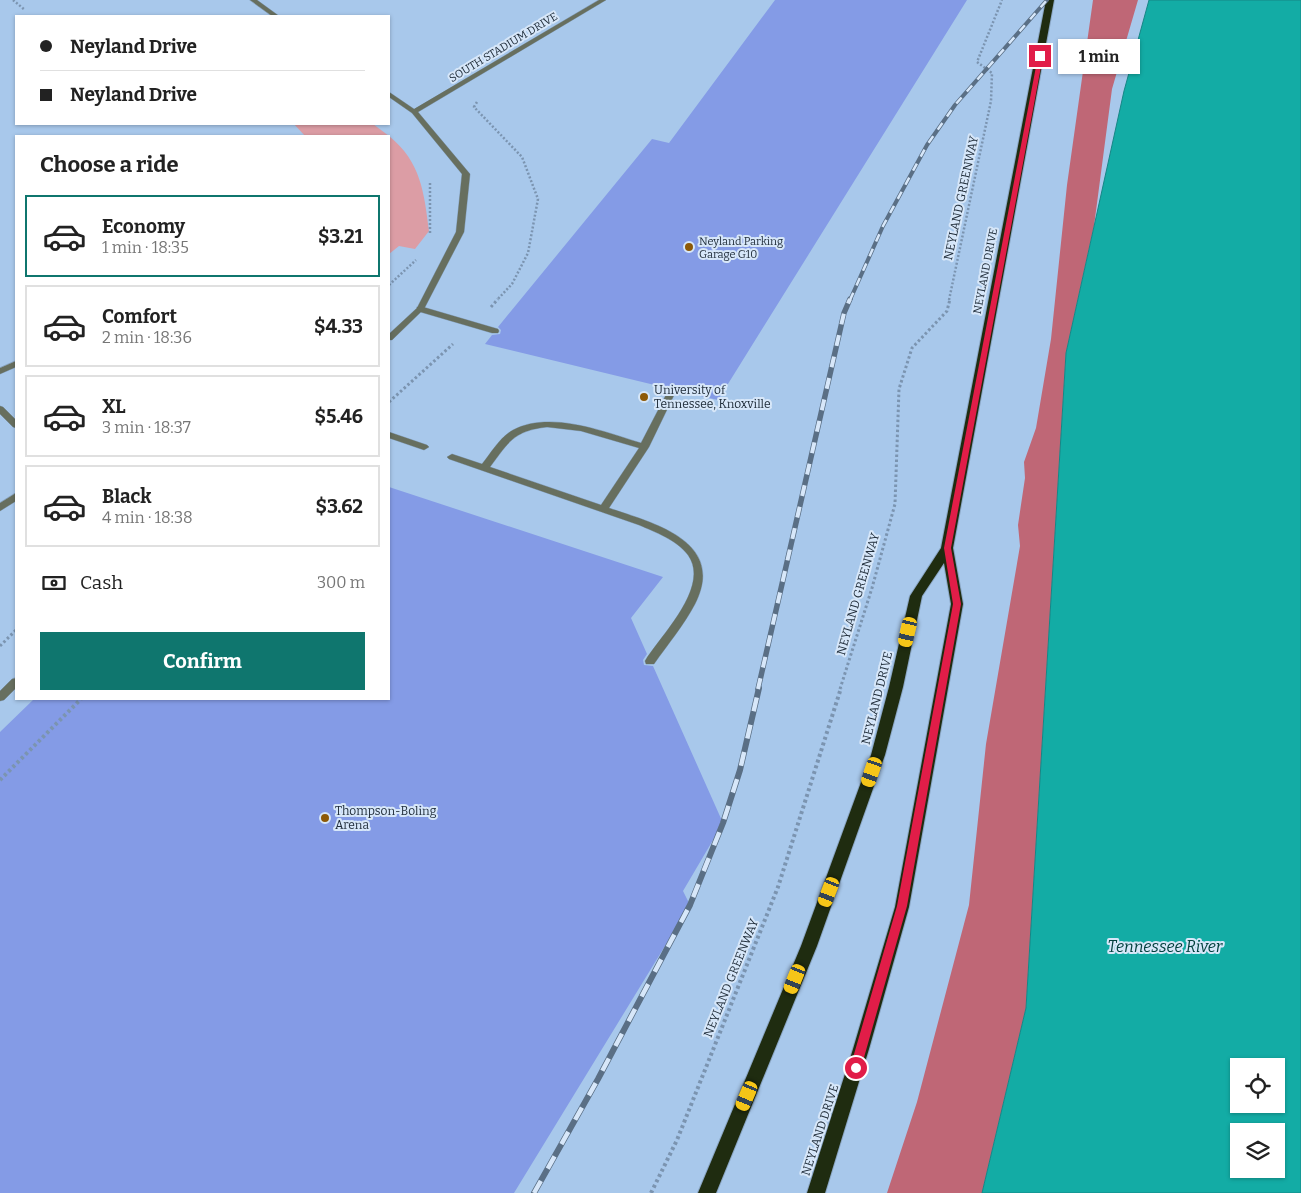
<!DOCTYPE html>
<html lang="en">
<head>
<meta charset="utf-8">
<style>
	:root { --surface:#fff; --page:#f6f6f6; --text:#222; --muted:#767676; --line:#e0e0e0; --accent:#0f766e }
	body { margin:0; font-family:Bitter,serif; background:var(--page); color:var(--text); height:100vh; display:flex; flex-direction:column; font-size:19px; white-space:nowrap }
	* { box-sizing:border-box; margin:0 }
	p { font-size:16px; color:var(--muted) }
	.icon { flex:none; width:28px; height:28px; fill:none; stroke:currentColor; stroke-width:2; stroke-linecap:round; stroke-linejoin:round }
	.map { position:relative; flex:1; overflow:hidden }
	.details { position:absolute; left:15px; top:135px; width:375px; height:565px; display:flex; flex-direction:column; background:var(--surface); border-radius:0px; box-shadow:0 1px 4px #0004 }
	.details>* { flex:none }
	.hud { position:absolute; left:15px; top:15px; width:375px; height:110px; border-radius:0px; box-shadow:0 1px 4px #0004; display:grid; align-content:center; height:110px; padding:0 25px; background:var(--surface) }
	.controls { position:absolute; left:1230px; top:1058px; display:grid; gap:10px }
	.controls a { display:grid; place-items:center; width:55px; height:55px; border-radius:0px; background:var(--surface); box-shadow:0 1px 4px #0004; font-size:25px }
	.end { position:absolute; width:22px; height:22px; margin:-11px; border:6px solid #e11d48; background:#fff; box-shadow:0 0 0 2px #fff }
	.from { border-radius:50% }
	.bubble { position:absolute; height:35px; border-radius:0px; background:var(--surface); box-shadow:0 1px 4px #0004; font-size:16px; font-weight:700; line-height:35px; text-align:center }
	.car { position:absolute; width:15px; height:30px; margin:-15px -8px; border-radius:6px; box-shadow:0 0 4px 1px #0007; background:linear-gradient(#f5c518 24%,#345 0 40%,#f5c518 0 76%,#345 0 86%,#f5c518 0) }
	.hud b { display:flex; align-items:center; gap:18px; height:48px; font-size:19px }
	.hud b+b { border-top:1px solid var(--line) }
	.hud i { width:12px; height:12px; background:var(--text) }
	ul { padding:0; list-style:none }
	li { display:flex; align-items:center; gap:15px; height:82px; margin:0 10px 8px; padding:0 15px; border:2px solid var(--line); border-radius:0px }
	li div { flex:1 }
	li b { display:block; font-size:19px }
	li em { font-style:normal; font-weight:700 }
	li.current { border-color:var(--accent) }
	li>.icon { width:45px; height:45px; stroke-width:1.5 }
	h2 { padding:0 25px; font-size:22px; line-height:60px }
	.pay { display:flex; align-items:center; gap:12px; height:55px; padding:0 25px; font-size:19px }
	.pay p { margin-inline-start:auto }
	.button { display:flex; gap:10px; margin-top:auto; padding:10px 25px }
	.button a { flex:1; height:58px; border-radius:0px; background:var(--accent); color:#fff; font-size:20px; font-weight:700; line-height:58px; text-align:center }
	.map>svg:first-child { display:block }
	.green { fill:#dc9da5 }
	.forest { fill:#bf6776 }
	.water { fill:#13aca5; stroke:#178685; fill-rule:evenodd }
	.building { fill:#849be6 }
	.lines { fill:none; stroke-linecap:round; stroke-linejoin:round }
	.service-casing { stroke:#8aa6c4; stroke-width:1 }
	.minor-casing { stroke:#8aa6c4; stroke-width:1 }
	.primary-casing { stroke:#8aa6c4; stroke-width:2 }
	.path-far2 { stroke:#7b94b0; stroke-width:2.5; stroke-dasharray:2 2; stroke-linecap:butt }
	.path-far1 { stroke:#7b94b0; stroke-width:3; stroke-dasharray:2.5 2.5; stroke-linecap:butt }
	.path { stroke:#7b94b0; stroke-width:4; stroke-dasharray:3 3; stroke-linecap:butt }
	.service { fill:#676f5f; fill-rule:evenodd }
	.minor { fill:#676f5f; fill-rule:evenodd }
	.primary { fill:#1f2c10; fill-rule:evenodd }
	.rail-far2-casing { stroke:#5a6f85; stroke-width:4 }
	.rail-far1-casing { stroke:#5a6f85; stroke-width:5.5 }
	.rail-casing { stroke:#5a6f85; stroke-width:6 }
	.rail-far2 { stroke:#d7e7f9; stroke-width:2.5; stroke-dasharray:8; stroke-linecap:butt }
	.rail-far1 { stroke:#d7e7f9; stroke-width:4; stroke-dasharray:11; stroke-linecap:butt }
	.rail { stroke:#d7e7f9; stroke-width:4.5; stroke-dasharray:14; stroke-linecap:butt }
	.route { fill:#e11d48 }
	.poi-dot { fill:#8d5907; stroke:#d7e7f9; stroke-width:2 }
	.labels { text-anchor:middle; stroke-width:4; stroke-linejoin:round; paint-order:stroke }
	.far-street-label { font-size:11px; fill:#212e3b; stroke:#d7e7f9 }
	.far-poi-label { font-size:11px; fill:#212e3b; stroke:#d7e7f9; text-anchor:start }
	.street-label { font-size:12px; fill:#212e3b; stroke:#d7e7f9 }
	.poi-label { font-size:12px; fill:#212e3b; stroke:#d7e7f9; text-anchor:start }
	.near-water-label { font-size:16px; font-style:italic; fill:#03413e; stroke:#d7e7f9 }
</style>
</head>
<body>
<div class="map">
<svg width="1301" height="1193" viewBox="0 0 1301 1193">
	<rect width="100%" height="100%" fill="#a8c8eb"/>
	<g class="green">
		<path d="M294 124H373L389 136H305Z"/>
		<path d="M389 136C421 162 424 192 429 231L415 249 399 246 389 254Z"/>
	</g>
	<path class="forest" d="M1093 0H1138L1112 89 1094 226 1066 353 1026 1008 982 1193H887L917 1102 969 905 986 744 1020 546 1018 525 1025 478 1024 462 1036 428 1051 339 1067 185Z"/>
	<path class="water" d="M1149 0H1301V1193H982L1026 1008 1066 353 1124 91ZM1239 1066H1276V1104H1239ZM1239 1131H1276V1169H1239Z"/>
	<g class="building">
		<path d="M775 0H967L718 400 678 391V388L673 384 667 388 485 344 492 335 500 334 501 330 498 327 652 139 669 143Z"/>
		<path d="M389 487 663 577 631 618 647 654 643 660 644 665 653 666 723 823 683 891 690 905 514 1193H0V732L34 699H389Z"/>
	</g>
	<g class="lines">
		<g class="service-casing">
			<g id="service">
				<path d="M417 307H423L498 329 499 331 498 333H492L417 311Z"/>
				<path d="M16 361V367L0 374V368Z"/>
				<path d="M673 386 677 389 649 447 609 508C653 523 727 541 695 604 684 625 668 644 654 664H646L645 661C660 636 711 587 688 555 677 540 655 532 639 525L449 459 447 457 452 454 482 464C491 453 500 437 513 430 550 410 605 432 641 443L669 389ZM547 427 581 431 639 448 601 505 490 467C509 442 513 431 547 427Z"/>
				<path d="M0 406 3 407 16 420V428L13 427 0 414Z"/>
				<path d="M389 432 427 445 429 447 424 450 389 438Z"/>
				<path d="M16 493V501L0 511V503Z"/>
			</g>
		</g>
		<g class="minor-casing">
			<g id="minor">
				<path d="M250 0H257L279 16H272Z"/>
				<path d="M599 0H606L418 112 470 174 464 232 424 309 392 340H389V334L417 308 456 232 462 174 412 113 389 97V92L414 109Z"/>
				<path d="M16 678V688L4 700 0 701V691L12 679Z"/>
			</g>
		</g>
		<g class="primary-casing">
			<path id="primary" d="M1046 0H1054L953 548 963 604 909 907 869 1049 825 1193H807L853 1049 895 907 951 604 944 563 922 596 903 687 885 755 817 946 716 1193H698L801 946 871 755 889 687 910 596 941 548Z"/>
		</g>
		<g class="path-far2">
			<path d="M13 0 25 10"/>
			<path d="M477 102 474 107 522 157 538 199 528 253 512 284 497 300"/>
			<path d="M430 183V233"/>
			<path d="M389 285 416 260"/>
			<path d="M949 300 991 101 992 73 977 62 1002 0"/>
		</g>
		<g class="path-far1">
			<path d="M491 307 498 299"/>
			<path d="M389 402 453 344"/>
			<path d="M0 646 16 630"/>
			<path d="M840 689 872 588 895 504 899 389 912 348 947 311 950 299"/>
		</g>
		<g class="path">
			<path d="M0 780 81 699"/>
			<path d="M651 1193 677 1140 778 887 841 688"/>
		</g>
		<use href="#service" class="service"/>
		<use href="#minor" class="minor"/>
		<use href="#primary" class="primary"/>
		<g class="rail-far2-casing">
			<path id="rail-far2" d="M850 300 883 226 927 145 955 105 1047 0"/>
		</g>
		<g class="rail-far1-casing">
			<path id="rail-far1" d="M758 689 844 313 850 299"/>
		</g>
		<g class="rail-casing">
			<path id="rail" d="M534 1193 598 1079 690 905 723 823 740 770 759 688"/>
		</g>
		<use href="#rail-far2" class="rail-far2"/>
		<use href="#rail-far1" class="rail-far1"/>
		<use href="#rail" class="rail"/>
	</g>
	<path class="route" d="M1040 54 1043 56 951 548 961 604 907 906 861 1068 856 1073 850 1068 897 906 953 604 944 548 1038 56Z"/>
	<g class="poi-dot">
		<circle cx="689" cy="247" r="5"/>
		<circle cx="644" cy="397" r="5"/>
		<circle cx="325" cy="818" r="5"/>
	</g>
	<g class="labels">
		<g class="far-street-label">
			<text transform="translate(503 47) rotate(-31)" y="4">SOUTH STADIUM DRIVE</text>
			<text transform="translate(985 271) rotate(-79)" y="4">NEYLAND DRIVE</text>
		</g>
		<g class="far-poi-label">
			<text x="699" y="245">Neyland Parking<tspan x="699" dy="13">Garage G10</tspan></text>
		</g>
		<g class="street-label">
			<text transform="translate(961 198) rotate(-78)" y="4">NEYLAND GREENWAY</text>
			<text transform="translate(858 594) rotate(-74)" y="4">NEYLAND GREENWAY</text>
			<text transform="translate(877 698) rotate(-76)" y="4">NEYLAND DRIVE</text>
			<text transform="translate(731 978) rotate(-68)" y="4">NEYLAND GREENWAY</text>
			<text transform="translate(820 1130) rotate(-72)" y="4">NEYLAND DRIVE</text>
		</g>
		<g class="poi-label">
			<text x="654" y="394">University of<tspan x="654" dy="14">Tennessee, Knoxville</tspan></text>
			<text x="335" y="815">Thompson-Boling<tspan x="335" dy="14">Arena</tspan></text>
		</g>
		<g class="near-water-label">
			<text x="1165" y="952">Tennessee River</text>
		</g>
	</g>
</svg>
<div class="controls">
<a><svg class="icon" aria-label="locate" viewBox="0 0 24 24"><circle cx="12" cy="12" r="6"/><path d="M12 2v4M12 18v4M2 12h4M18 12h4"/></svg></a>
<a><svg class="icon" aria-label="layers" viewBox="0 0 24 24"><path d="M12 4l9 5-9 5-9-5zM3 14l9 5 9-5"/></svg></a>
</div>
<i class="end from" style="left:856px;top:1068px"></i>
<i class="end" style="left:1040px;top:56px"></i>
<div class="bubble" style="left:1058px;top:39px;width:82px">1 min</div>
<i class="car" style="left:908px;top:632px;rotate:193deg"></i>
<i class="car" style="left:872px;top:772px;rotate:199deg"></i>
<i class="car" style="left:829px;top:892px;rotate:201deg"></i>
<i class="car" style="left:795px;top:979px;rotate:202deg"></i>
<i class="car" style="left:747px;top:1096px;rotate:203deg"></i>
<div class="hud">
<b><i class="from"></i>Neyland Drive</b>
<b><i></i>Neyland Drive</b>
</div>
<section class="details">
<h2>Choose a ride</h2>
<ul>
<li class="current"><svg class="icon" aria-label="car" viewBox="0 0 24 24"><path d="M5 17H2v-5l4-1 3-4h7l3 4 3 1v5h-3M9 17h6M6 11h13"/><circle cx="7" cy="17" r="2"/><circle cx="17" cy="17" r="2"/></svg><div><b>Economy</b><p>1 min · 18:35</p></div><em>$3.21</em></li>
<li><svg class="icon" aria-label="car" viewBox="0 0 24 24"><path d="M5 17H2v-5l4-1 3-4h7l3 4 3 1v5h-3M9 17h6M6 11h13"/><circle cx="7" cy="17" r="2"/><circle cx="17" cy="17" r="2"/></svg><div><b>Comfort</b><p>2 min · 18:36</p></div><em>$4.33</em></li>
<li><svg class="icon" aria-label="car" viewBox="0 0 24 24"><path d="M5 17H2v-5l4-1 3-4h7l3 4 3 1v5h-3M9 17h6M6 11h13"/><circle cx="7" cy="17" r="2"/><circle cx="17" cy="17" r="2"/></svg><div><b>XL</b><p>3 min · 18:37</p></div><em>$5.46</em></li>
<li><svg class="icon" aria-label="car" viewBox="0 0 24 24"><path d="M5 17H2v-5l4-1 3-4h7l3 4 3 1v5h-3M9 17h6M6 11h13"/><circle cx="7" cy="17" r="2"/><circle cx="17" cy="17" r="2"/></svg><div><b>Black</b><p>4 min · 18:38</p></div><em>$3.62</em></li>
</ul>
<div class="pay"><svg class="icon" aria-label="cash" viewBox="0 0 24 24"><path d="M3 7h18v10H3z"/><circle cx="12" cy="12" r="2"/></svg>Cash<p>300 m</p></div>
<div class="button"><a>Confirm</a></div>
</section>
</div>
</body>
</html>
